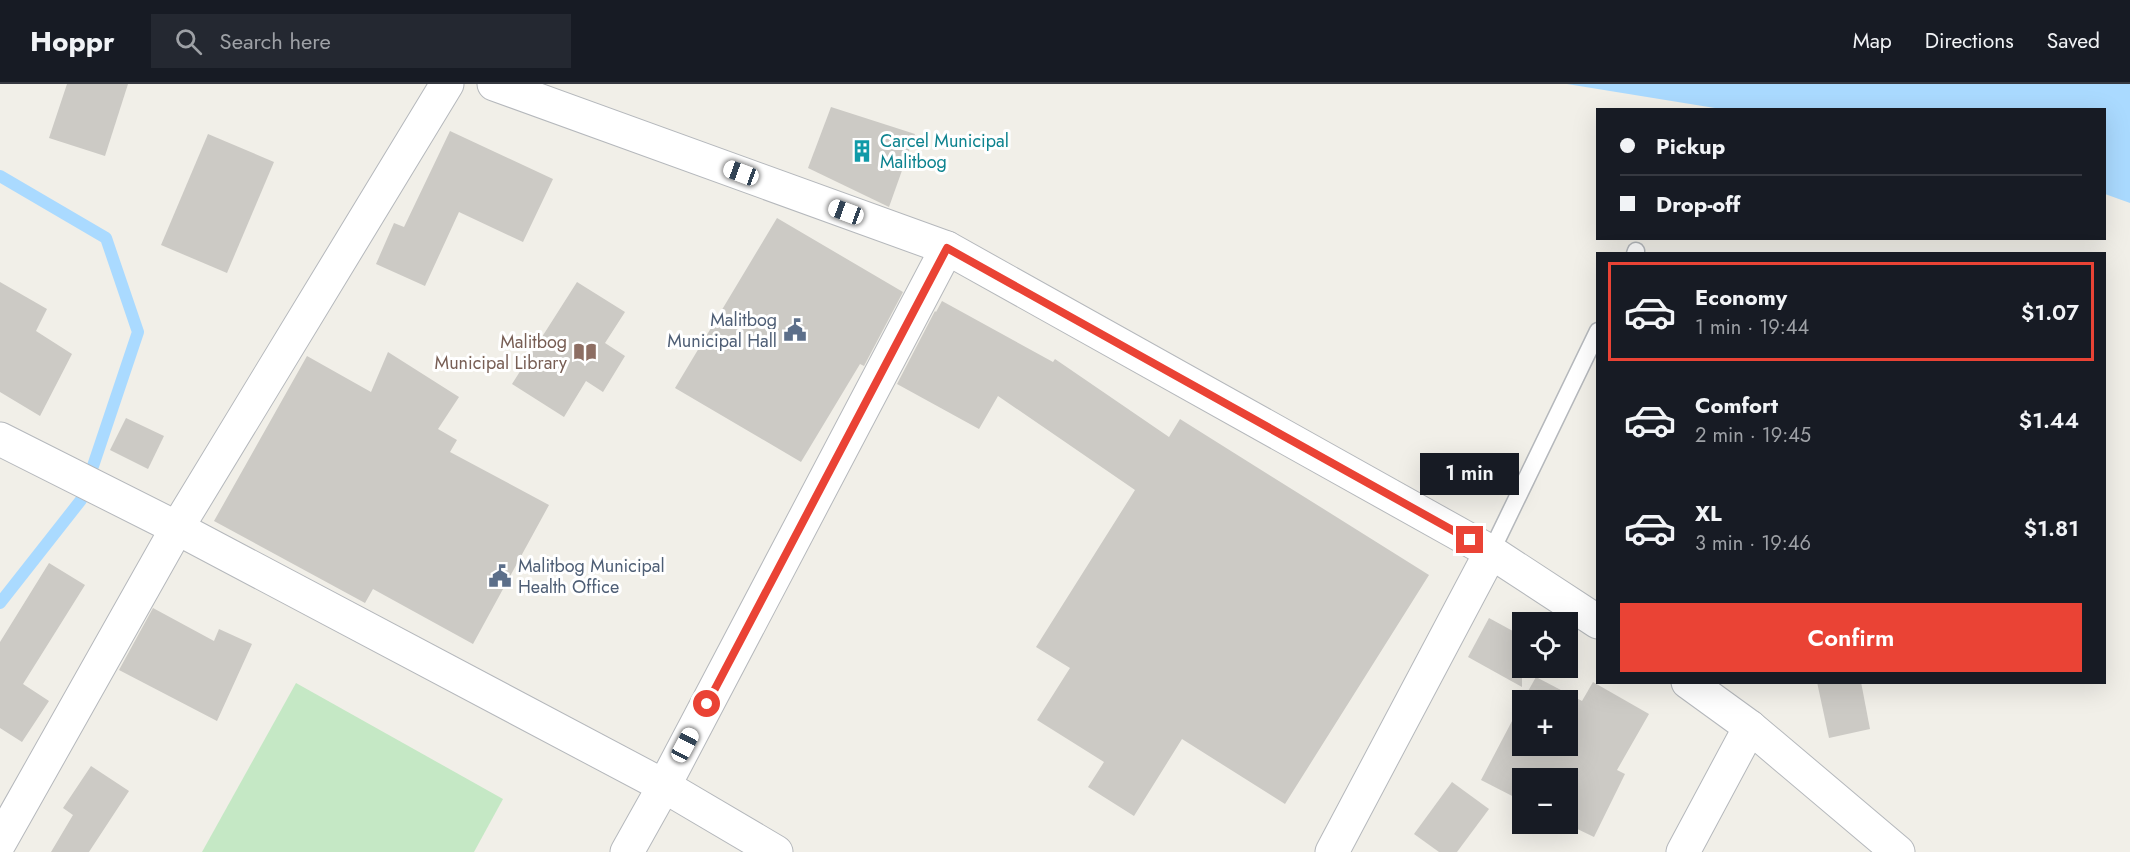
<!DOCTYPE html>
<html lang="en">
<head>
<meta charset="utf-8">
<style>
	:root { --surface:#171b24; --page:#242831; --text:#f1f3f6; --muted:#9ea1a6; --line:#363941; --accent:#ea4335 }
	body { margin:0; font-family:Jost,sans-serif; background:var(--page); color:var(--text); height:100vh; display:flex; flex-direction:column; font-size:22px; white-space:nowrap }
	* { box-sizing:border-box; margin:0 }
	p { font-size:20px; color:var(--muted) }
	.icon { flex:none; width:33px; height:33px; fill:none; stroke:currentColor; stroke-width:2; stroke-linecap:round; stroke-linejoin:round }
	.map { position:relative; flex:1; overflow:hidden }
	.details { position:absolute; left:1596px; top:168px; width:510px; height:432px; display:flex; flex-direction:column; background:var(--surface); border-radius:0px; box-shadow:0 6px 24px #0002 }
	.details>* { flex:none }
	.banner { position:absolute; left:1596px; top:24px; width:510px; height:132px; border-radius:0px; box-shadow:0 6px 24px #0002; display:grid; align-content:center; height:132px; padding:0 24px; background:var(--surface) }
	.tools { position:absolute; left:1512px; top:528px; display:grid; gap:12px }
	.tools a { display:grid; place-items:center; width:66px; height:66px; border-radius:0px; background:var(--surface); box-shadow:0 6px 24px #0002; font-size:30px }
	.end { position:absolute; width:27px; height:27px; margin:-14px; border:8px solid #ea4335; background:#fff; box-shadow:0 0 0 3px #fff }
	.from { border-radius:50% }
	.bubble { position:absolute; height:42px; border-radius:0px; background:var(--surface); box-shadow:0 6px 24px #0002; font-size:20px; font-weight:600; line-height:42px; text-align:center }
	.car { position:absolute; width:18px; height:36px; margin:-18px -9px; border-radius:8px; box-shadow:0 0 4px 2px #0007; background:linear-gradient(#fff 24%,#345 0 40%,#fff 0 76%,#345 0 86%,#fff 0) }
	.banner b { display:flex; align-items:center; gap:21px; height:57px; font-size:22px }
	.banner b+b { border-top:2px solid var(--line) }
	.banner i { width:15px; height:15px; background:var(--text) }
	ul { padding:10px 0 0; list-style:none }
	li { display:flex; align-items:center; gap:18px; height:99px; margin:0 12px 9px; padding:0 12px; border:3px solid transparent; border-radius:0px }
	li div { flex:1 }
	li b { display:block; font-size:22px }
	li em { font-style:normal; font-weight:600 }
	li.selected { border-color:var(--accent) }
	li>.icon { width:54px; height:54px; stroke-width:1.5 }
	.button { display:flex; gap:12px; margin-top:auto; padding:12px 24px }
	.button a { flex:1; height:69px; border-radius:0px; background:var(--accent); color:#fff; font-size:24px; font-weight:600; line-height:69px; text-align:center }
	header { display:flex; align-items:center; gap:36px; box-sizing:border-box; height:84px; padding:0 30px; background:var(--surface); border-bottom:2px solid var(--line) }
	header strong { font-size:28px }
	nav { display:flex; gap:33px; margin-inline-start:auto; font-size:21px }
	.search { width:420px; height:54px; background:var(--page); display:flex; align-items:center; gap:15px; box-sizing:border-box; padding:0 21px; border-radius:0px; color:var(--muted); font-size:22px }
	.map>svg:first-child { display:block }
	.green { fill:#c5e8c5 }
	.water { fill:#aadaff }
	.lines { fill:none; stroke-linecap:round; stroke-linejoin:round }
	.stream { stroke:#aadaff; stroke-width:12 }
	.building { fill:#cccac5 }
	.service-casing { stroke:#b5b8bc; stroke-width:19 }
	.minor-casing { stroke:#b5b8bc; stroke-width:35 }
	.service { stroke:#fff; stroke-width:16 }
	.minor { stroke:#fff; stroke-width:33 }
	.route { stroke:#ea4335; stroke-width:8 }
	.labels { text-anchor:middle; stroke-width:6; stroke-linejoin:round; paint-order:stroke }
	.culture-label { font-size:18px; fill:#0d838f; stroke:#fff; text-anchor:start }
	.service-label { font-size:18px; fill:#4e5e75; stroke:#fff; text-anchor:end }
	.education-label { font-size:18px; fill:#785e54; stroke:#fff; text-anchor:end }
</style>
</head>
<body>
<header>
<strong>Hoppr</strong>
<div class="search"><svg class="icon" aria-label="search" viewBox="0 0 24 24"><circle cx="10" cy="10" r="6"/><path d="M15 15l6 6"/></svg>Search here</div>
<nav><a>Map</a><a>Directions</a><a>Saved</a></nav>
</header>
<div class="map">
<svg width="2130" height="768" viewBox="0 0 2130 768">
	<rect width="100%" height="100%" fill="#f1efe8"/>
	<path class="green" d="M296 599 503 715 474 768H202Z"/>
	<path class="water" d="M1567 0H2130V119L2105 110 2104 26 1721 25Z"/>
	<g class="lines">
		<g class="stream">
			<path d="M0 92 106 154 138 248 93 382"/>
			<path d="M0 519 81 416"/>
		</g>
	</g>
	<g class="building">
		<path d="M67 0H128L105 72 49 54Z"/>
		<path d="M831 23 915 50 889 123 808 84Z"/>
		<path d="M450 47 553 95 523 158 459 128 425 202 376 180 394 139 404 143Z"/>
		<path d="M208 50 274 78 227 189 161 161Z"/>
		<path d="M777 134 903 208 864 282 860 280 801 378 675 304Z"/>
		<path d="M0 198 47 225 36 247 72 270 40 332 0 308Z"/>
		<path d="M577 198 625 228 605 259 625 272 603 308 586 297 564 333 512 300Z"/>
		<path d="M942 217 1053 278 1055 275 1169 353 1180 335 1429 491 1285 720 1182 655 1134 732 1088 703 1104 678 1037 636 1070 584 1036 563 1135 406 998 312 979 345 897 300 935 227 936 228Z"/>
		<path d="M388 268 459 313 438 345 457 356 450 368 549 421 473 560 373 505 365 519 214 437 307 272 371 308Z"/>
		<path d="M126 334 164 352 148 385 110 366Z"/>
		<path d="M49 479 85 501 23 600 49 617 22 658 0 644V558Z"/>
		<path d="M153 524 214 557 219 545 252 560 217 637 119 586Z"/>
		<path d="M1489 534 1522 552V603L1468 573Z"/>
		<path d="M1536 593 1582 617 1593 598 1649 630 1617 686 1625 690 1594 753 1567 740 1568 694H1522V717L1481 696 1522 618V662H1568V616H1523Z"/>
		<path d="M1817 598H1861L1870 645 1829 654Z"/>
		<path d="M91 682 129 707 89 768H51L73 731 63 724Z"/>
		<path d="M1452 698 1489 725 1457 768H1439L1414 750Z"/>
	</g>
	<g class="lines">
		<g class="service-casing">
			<g id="service">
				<path d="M1635 170 1636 167"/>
				<path d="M1491 468 1598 247"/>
			</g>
		</g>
		<g class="minor-casing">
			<g id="minor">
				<path d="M494 0 947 164 1491 468 1598 538"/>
				<path d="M0 355 177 444 664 702 776 768"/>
				<path d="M1688 598 1750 643 1898 768"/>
				<path d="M0 758 177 444 447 0"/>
				<path d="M627 768 664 702 947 164"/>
				<path d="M1332 768 1491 468"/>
				<path d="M1683 768 1750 643"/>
			</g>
		</g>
		<use href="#service" class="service"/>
		<use href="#minor" class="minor"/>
	</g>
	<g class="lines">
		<path class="route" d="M707 620 947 164 1470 456"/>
	</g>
	<defs>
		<g id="building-bare" transform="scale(1.8)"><path d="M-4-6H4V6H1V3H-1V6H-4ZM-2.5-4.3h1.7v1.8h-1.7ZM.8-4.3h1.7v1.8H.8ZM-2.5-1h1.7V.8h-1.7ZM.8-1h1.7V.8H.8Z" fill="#0f9aa8" stroke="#fff" stroke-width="2.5" paint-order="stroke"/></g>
		<g id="civic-bare" transform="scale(1.8)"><path d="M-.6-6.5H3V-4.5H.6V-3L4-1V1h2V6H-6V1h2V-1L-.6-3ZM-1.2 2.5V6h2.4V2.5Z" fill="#5c6f8a" stroke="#fff" stroke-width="2.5" paint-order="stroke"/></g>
		<g id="library-bare" transform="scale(1.8)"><path d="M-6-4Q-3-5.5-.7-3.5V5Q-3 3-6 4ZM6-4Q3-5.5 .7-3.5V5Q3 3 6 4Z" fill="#8d6e63" stroke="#fff" stroke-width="2.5" paint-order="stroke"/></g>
	</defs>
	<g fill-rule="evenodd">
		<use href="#building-bare" x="862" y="67"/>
		<use href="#civic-bare" x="795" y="246"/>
		<use href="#library-bare" x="585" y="268"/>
		<use href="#civic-bare" x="500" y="492"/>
	</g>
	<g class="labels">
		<g class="culture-label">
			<text x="880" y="63">Carcel Municipal<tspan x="880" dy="21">Malitbog</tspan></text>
		</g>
		<g class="service-label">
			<text x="777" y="242">Malitbog<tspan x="777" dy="21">Municipal Hall</tspan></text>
			<text x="518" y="488" text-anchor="start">Malitbog Municipal<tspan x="518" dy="21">Health Office</tspan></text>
		</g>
		<g class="education-label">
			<text x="567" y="264">Malitbog<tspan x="567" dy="21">Municipal Library</tspan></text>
		</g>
	</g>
</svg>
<div class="tools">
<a><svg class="icon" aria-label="locate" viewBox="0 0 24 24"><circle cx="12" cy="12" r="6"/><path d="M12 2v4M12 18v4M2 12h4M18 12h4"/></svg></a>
<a>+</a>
<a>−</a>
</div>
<i class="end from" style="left:707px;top:620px"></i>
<i class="end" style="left:1470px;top:456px"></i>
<div class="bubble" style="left:1420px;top:369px;width:99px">1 min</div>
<i class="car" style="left:741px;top:89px;rotate:290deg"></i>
<i class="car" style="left:846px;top:128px;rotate:290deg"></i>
<i class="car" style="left:685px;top:661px;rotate:28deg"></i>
<div class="banner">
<b><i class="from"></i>Pickup</b>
<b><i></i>Drop-off</b>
</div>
<section class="details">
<ul>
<li class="selected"><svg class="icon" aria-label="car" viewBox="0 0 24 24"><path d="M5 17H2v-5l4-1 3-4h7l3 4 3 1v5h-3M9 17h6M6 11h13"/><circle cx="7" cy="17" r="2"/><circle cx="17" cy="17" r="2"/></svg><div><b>Economy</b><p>1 min · 19:44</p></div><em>$1.07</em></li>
<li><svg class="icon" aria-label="car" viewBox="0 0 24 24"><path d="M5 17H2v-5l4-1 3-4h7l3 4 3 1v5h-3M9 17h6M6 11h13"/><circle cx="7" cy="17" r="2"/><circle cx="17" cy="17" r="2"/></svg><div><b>Comfort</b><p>2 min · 19:45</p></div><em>$1.44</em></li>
<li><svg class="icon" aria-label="car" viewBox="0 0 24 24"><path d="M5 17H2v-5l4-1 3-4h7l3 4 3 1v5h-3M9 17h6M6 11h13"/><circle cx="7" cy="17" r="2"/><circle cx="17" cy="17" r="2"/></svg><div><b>XL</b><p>3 min · 19:46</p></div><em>$1.81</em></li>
</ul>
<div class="button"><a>Confirm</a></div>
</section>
</div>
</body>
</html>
